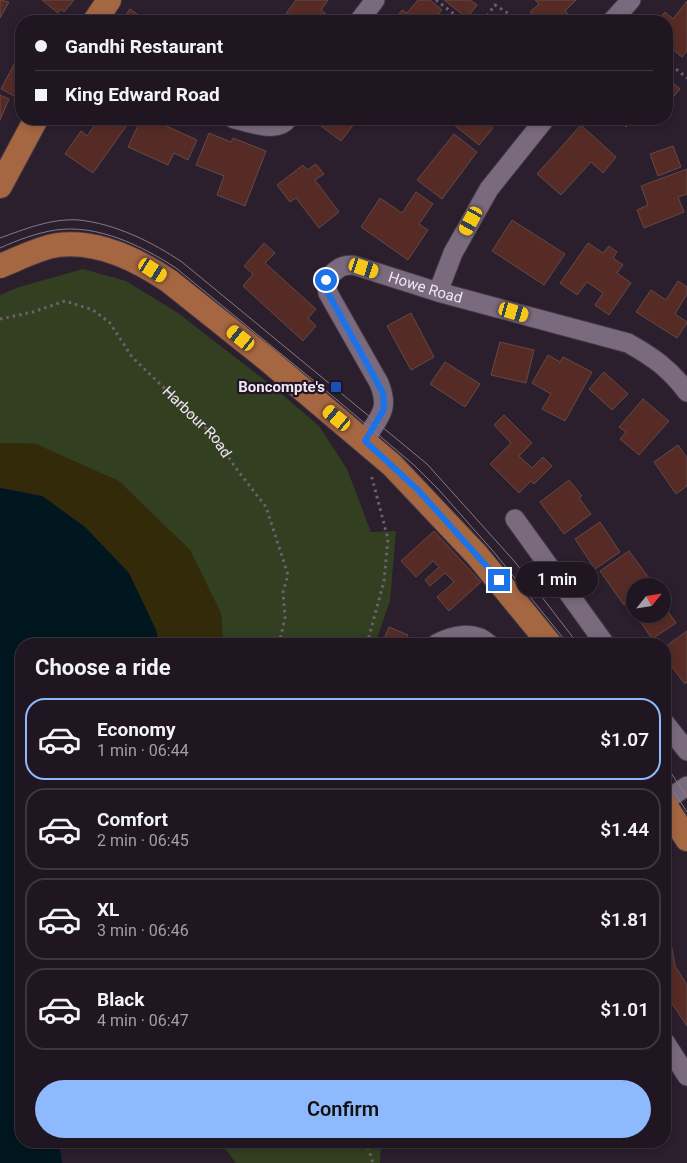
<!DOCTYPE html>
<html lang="en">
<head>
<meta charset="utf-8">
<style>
	:root { --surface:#201622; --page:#281f2a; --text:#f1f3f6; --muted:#a29fa5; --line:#3d3540; --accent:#8eb9fc }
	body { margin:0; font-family:Roboto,sans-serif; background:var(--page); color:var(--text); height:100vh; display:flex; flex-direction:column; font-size:19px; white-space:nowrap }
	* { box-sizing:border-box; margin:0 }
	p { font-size:16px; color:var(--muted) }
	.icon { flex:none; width:28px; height:28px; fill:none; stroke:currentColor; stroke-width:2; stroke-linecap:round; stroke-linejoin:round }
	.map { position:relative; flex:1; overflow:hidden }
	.side { position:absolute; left:15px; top:638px; width:656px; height:510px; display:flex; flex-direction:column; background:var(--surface); border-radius:20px; box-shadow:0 2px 8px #0003,0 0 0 1px var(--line) }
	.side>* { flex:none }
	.top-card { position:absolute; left:15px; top:15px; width:658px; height:110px; border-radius:20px; box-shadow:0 2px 8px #0003,0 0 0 1px var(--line); display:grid; align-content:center; height:110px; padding:0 20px; background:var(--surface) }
	.needle { width:32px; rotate:60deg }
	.buttons { position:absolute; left:626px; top:578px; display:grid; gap:10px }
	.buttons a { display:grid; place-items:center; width:45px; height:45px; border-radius:50%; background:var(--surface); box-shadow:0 2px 8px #0003,0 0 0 1px var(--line); font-size:25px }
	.end { position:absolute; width:22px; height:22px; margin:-11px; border:6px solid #1a73e8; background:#fff; box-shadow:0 0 0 2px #fff }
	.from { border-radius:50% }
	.bubble { position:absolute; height:35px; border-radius:18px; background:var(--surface); box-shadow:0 2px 8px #0003,0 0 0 1px var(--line); font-size:16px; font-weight:600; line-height:35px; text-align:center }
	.car { position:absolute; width:15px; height:30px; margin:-15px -8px; border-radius:6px; box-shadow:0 0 4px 1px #0007; background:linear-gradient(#f5c518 24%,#345 0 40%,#f5c518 0 76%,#345 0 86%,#f5c518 0) }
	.top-card b { display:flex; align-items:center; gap:18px; height:48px; font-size:19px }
	.top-card b+b { border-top:1px solid var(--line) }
	.top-card i { width:12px; height:12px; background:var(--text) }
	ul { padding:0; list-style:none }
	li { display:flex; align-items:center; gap:15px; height:82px; margin:0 10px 8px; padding:0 10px; border:2px solid var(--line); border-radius:20px }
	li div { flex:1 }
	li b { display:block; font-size:19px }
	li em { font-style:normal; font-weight:600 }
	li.selected { border-color:var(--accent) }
	li>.icon { width:45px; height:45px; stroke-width:1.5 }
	h2 { padding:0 20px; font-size:22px; line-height:60px }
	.cta { display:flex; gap:10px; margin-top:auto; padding:10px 20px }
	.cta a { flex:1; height:58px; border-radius:30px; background:var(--accent); color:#111; font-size:20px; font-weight:600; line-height:58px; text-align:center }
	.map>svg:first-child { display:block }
	.green { fill:#323f20 }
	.sand { fill:#322a09 }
	.water { fill:#00171f }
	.building { fill:#562b25; stroke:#634a46 }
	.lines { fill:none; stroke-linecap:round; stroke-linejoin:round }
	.minor-casing { stroke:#443845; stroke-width:21 }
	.major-casing { stroke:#443845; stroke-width:26 }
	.path { stroke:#6d616f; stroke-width:3; stroke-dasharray:2.5 4; stroke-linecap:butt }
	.minor { stroke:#7a6a7d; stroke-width:19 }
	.major { stroke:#a56642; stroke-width:24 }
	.tram { stroke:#867a88; stroke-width:1 }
	.route { stroke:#1a73e8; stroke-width:6 }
	.transit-dot { fill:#1a4fb4; stroke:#211424; stroke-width:2 }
	.labels { text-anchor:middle; stroke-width:4.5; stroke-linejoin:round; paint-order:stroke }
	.street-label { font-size:15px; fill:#f0e6f1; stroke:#211424 }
	.poi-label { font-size:15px; font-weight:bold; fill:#f0e6f1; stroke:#211424; text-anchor:end }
</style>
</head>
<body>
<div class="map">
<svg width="687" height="1163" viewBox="0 0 687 1163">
	<rect width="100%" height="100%" fill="#2b1e2d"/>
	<g class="green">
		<path d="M83 269 126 281 178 313 271 385 319 426 347 469 371 532 396 531 390 601 375 644H223L221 613 36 444 0 443V295L19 287Z"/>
		<path d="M219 1141H381L380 1163H236Z"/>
	</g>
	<path class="sand" d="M0 443 36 444 119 481 190 550 221 613 223 644H159L156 630 129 573 85 527 43 496 0 488Z"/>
	<path class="water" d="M0 488 42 496 85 527 129 573 156 630 159 644H21V1141H59L62 1163H0Z"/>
	<g class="building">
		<path d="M0 0 9 2 0 18Z"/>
		<path d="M42 0H74L64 12 61 9 58 13Z"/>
		<path d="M296 0H328L321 10 326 14 321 21H293L285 15Z"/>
		<path d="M418 0H430L442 10 433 21H393L402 10 407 13Z"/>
		<path d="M444 0H470L477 5 467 18Z"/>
		<path d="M535 0H576L565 11 572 18 568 21H539L530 12 539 4Z"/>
		<path d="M687 1V51L682 57 666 44V21H657L665 12 673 19Z"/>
		<path d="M130 9 147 21H121Z"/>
		<path d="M21 51V92L18 98 1 89Z"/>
		<path d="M666 77 680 89 669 102 666 100Z"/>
		<path d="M0 95 9 99 0 120Z"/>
		<path d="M99 119H118L127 125 93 173 65 154 81 131 87 136Z"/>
		<path d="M141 119H151L197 140 188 160 174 153 168 165 128 147Z"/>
		<path d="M321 119H358L341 141 317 123Z"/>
		<path d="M457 119H487L485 121 493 128 479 145 453 124Z"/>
		<path d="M617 119H633L626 127Z"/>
		<path d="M581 125 616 157 603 173 591 162 561 195 537 174Z"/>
		<path d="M209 133 231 142 233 138 266 151 245 206 217 195 224 176 196 165Z"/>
		<path d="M454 134 477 152 442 199 417 180Z"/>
		<path d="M673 146 681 167 658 176 650 154Z"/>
		<path d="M316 164 324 174 315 180 339 212 319 228 296 198 290 202 277 185 303 165 307 170Z"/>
		<path d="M687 169V194L678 197 684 212 644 228 637 210 648 205 641 186Z"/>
		<path d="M416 192 433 204 419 224 428 230 408 260 361 227 380 198 402 213Z"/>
		<path d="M512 220 565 254 544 285 492 251Z"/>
		<path d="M264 243 275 253 265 263 316 309 308 318 316 326 303 341 243 286 253 274 244 266Z"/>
		<path d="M588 243 603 253 609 246 617 252 613 258 623 265 617 273 631 283 609 315 595 305 603 293 587 282 577 295 560 283Z"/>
		<path d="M678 281 687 287V294L675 314 687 322V323L677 338 636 312 651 290 666 300Z"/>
		<path d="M411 313 434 357 411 370 387 326Z"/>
		<path d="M500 342 534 350 526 383 491 375Z"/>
		<path d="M548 355 560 362 563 357 592 372 565 421 542 409 551 394 532 383Z"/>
		<path d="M445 362 480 384 465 407 430 384Z"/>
		<path d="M604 372 628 394 612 410 589 389Z"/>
		<path d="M643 399 669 421 639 455 620 439 626 432 619 427Z"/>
		<path d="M504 415 532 443 519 456 532 468 543 457 552 466 534 484 531 481 519 493 490 464 511 443 494 425Z"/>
		<path d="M678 445 687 458V486L676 494 654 462Z"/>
		<path d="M569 480 582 496 579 498 591 514 564 534 540 502Z"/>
		<path d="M600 522 620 552 595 569 575 539Z"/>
		<path d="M434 531 481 582 449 611 437 597 454 582 445 573 430 586 425 580 439 567 433 561 416 577 401 561Z"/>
		<path d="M629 551 649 578 643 582 645 586H635V598L624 605 600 571Z"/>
		<path d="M662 603 676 623 652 639 636 615 639 614H662Z"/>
		<path d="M389 627 408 635 405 644H382Z"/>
		<path d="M687 631V682L685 684 665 658V647Z"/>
		<path d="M665 926 669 932 675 966 687 985V1026L665 993Z"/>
	</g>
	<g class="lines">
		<g class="minor-casing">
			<g id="minor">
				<path d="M359 21 375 0"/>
				<path d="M612 21 631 0"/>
				<path d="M234 119C250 122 276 134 288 119"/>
				<path d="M438 292 453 253 489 189 545 119"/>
				<path id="s2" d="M365 441C377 417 391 412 379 383L328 293 326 280C336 270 339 265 353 265L438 292 628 343C653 357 670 369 687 392"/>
				<path d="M515 519 605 644"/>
				<path d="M436 644C452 635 474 630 489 644"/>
				<path d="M665 723 687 751"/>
				<path d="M665 801 687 786"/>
				<path d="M665 1042 687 1076"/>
			</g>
		</g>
		<g class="major-casing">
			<g id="major">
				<path d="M95 21 109 0"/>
				<path d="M0 186 36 119"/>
				<path d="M0 266C18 259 38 248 58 245 97 240 138 260 169 281L268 360 392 465 477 555 550 644"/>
				<path d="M665 805 687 839"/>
			</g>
		</g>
		<g class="path">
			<path d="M436 0 463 21"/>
			<path d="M483 21 495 5 520 21"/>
			<path d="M666 61 687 78"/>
			<path id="s1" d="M0 319 33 312 65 301 93 310 110 323 132 357 216 438 235 467 266 507 280 550 288 575 283 592 285 618 279 644"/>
			<path d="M367 644 384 581 388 539 371 474"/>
			<path d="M366 1141 373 1163"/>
		</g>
		<use href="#minor" class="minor"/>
		<use href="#major" class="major"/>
		<g class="tram">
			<path d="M0 238C25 229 52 218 79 220 116 224 152 242 182 262L427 464 515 562 578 644"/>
			<path d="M0 248C18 240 36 233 56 230 98 224 142 246 176 268L330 394 414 465 439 490 493 551 568 644"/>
			<path d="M665 764 687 797"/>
			<path d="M665 778 687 812"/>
		</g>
	</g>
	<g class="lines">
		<path class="route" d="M326 280 328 293 383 393 384 409 365 441 418 490 499 580"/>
	</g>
	<rect class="transit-dot" x="330" y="381" width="12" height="12" rx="2.5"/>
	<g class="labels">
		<g class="street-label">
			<text dy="5" stroke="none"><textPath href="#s2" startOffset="288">Howe Road</textPath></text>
			<text dy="5" stroke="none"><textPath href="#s1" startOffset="251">Harbour Road</textPath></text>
		</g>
		<g class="poi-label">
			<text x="325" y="392">Boncompte's</text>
		</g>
	</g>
</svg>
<div class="buttons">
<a><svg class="needle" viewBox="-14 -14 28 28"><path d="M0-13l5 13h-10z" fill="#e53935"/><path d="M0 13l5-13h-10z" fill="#a29fa5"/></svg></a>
</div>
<i class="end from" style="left:326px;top:280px"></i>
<i class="end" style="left:499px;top:580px"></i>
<div class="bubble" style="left:516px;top:562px;width:82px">1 min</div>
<i class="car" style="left:471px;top:221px;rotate:209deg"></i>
<i class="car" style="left:364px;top:268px;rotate:108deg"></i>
<i class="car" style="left:153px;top:270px;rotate:123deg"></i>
<i class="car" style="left:514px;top:312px;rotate:106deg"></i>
<i class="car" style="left:241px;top:338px;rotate:309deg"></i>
<i class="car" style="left:337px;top:418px;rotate:310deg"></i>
<div class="top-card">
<b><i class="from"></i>Gandhi Restaurant</b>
<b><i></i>King Edward Road</b>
</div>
<section class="side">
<h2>Choose a ride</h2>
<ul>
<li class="selected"><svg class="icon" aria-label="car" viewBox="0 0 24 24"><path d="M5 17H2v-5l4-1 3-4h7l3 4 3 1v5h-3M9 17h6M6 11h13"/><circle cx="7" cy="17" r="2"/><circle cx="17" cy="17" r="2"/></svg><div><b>Economy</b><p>1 min · 06:44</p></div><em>$1.07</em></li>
<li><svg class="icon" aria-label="car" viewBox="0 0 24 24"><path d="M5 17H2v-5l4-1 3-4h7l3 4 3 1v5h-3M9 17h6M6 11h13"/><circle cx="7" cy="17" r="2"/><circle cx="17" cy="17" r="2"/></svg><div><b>Comfort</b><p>2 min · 06:45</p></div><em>$1.44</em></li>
<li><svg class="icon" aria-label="car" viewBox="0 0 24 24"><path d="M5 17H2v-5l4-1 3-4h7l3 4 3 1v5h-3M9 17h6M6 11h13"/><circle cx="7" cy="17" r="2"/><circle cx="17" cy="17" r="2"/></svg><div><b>XL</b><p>3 min · 06:46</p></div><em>$1.81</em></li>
<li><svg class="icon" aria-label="car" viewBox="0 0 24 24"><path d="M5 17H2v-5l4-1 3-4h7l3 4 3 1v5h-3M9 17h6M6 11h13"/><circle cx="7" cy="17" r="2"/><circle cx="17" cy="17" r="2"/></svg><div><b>Black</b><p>4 min · 06:47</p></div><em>$1.01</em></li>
</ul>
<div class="cta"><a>Confirm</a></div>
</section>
</div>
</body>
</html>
